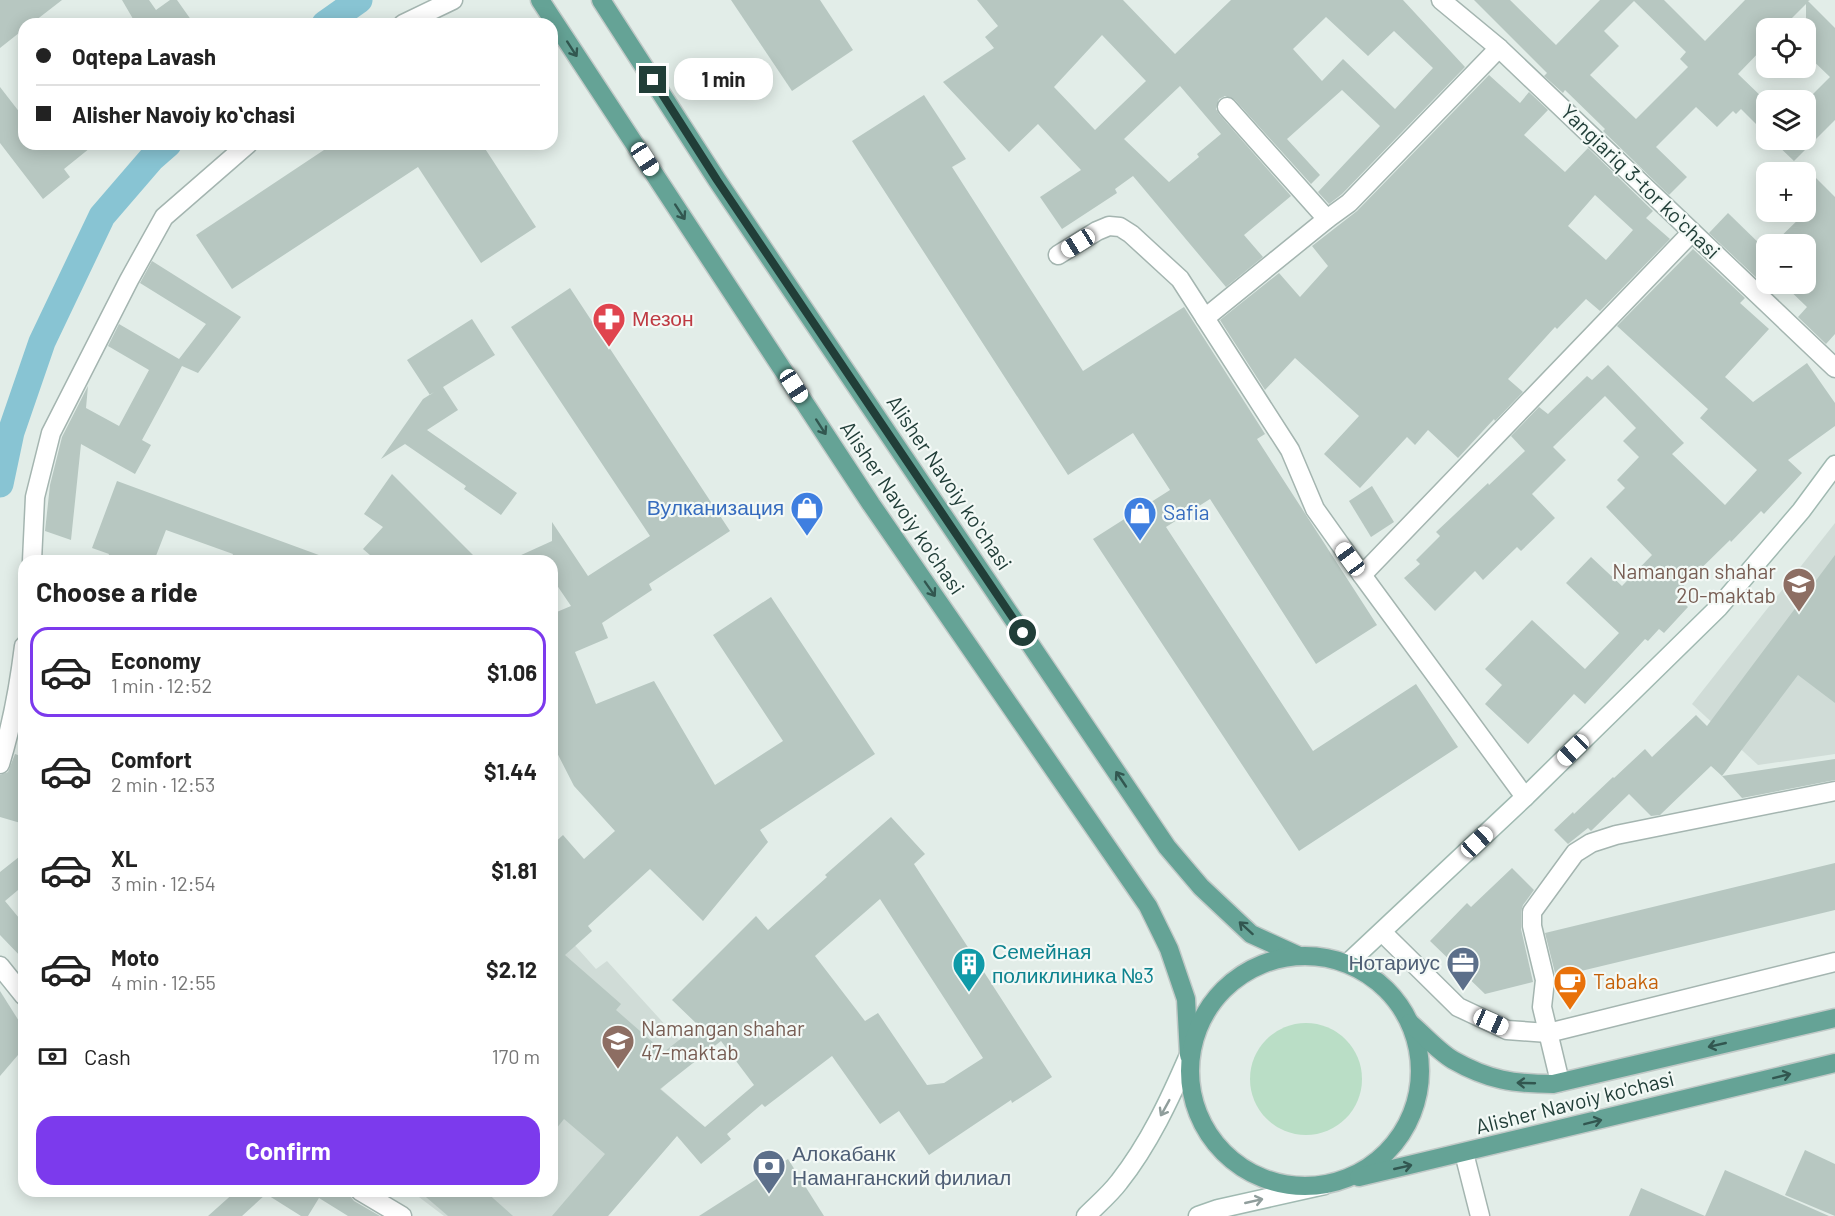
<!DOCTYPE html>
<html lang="en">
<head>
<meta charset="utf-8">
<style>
	:root { --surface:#fff; --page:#f6f6f6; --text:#222; --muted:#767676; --line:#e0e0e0; --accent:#7c3aed }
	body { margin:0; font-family:Barlow,sans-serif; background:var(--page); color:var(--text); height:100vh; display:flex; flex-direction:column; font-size:22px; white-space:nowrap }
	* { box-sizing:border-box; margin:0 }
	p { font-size:20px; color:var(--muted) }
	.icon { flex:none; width:33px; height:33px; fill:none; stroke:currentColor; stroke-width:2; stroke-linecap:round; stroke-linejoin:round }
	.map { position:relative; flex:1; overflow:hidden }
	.details { position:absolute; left:18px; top:555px; width:540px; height:642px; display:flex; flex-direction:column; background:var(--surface); border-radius:18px; box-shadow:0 3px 15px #0003 }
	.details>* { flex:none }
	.banner { position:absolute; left:18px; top:18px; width:540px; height:132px; border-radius:18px; box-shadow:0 3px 15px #0003; display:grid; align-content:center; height:132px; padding:0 18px; background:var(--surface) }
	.fabs { position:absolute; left:1756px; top:18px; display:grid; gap:12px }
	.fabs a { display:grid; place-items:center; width:60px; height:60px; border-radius:12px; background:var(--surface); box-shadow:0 3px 15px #0003; font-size:30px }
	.end { position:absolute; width:27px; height:27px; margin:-14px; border:8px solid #213e38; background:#fff; box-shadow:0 0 0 3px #fff }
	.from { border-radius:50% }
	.bubble { position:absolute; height:42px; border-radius:18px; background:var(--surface); box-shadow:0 3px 15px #0003; font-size:20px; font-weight:700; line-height:42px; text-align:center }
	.car { position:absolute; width:18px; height:36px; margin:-18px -9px; border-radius:8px; box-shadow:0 0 4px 2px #0007; background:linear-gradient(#fff 24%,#345 0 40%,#fff 0 76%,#345 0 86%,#fff 0) }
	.banner b { display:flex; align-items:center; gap:21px; height:57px; font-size:22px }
	.banner b+b { border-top:2px solid var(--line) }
	.banner i { width:15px; height:15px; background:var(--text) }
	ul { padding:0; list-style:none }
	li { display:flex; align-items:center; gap:18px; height:90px; margin:0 12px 9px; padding:0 6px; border:3px solid transparent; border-radius:18px }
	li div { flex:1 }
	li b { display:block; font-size:22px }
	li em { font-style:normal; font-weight:700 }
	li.active { border-color:var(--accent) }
	li>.icon { width:54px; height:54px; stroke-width:1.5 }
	h2 { padding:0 18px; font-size:27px; line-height:72px }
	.pay { display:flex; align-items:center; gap:15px; height:66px; padding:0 18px; font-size:22px }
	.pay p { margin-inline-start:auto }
	.action { display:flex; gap:12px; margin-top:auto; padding:12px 18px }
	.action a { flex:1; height:69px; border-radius:18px; background:var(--accent); color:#fff; font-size:24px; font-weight:700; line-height:69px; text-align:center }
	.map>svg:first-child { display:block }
	.built { fill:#d0dcd7 }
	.green { fill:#badec6 }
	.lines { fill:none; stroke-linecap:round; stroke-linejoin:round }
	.canal { stroke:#88c4d3; stroke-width:27 }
	.building { fill:#b7c7c1; fill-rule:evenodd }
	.street-casing { stroke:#a4b5b0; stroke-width:21 }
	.secondary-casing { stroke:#a0b9b1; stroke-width:21 }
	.primary-casing { stroke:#c1c9c7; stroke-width:21 }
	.street { stroke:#fff; stroke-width:18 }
	.secondary { stroke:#fff; stroke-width:18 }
	.primary { stroke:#65a396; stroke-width:18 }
	.oneway { stroke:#325750 }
	.oneway2 { stroke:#909e9c }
	.route { stroke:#213e38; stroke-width:8 }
	.labels { text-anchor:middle; stroke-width:4.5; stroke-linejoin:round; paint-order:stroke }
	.street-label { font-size:21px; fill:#213e38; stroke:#f3f9f6 }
	.health-label { font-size:21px; fill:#be3a42; stroke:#f3f9f6; text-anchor:start }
	.shop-label { font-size:21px; fill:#366cbe; stroke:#f3f9f6; text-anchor:end }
	.education-label { font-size:21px; fill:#785e54; stroke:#f3f9f6; text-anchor:end }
	.culture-label { font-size:21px; fill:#0d838f; stroke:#f3f9f6; text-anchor:start }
	.service-label { font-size:21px; fill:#4e5e75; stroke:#f3f9f6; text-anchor:end }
	.food-label { font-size:21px; fill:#c56008; stroke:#f3f9f6; text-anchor:start }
</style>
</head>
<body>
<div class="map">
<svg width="1835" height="1216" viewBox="0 0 1835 1216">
	<rect width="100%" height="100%" fill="#e2ede8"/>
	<g class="built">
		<path d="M1835 523V754L1758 765 1692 704Z"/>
		<path d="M555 923 596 969 607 961 679 1040 672 1079 661 1089 693 1117 608 1216H444L411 1191H552V927Z"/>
	</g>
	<circle class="green" cx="1306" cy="1079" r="56"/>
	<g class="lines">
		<g class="canal">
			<path d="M325 24 359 0"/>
			<path d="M0 484 11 432 42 342 102 216 152 158 168 144"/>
		</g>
	</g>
	<g class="building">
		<path d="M0 0H62L31 24H24V29L0 48Z"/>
		<path d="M122 0H149L156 10 170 0H177L194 24H136Z"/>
		<path d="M731 0H820L853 50 792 91Z"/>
		<path d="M977 0H1123L1175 54 1231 0H1403L1465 67 1342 194 1329 204 1318 192 1380 126 1342 90 1287 139 1320 175 1311 184 1235 100 1225 96 1219 99 1216 109 1219 114 1291 196 1244 235 1263 257 1226 287 1133 176 1115 189 1117 193 1062 229 1040 197 1081 170 1038 124 1009 152 943 82 994 48 985 37 998 26ZM1326 17 1368 56 1394 31 1433 68 1395 109 1343 59 1322 81 1293 49ZM1102 35 1146 81 1095 130 1054 87ZM1180 86 1221 134 1197 154 1199 157 1169 182 1124 139Z"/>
		<path d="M1474 0H1510L1556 45 1600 0H1664L1705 41 1745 0H1810L1808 1 1835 28V120L1794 161 1772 140H1806V101L1830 77 1806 54V4L1782 28H1767V44L1738 74 1767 102V135L1741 109 1736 114 1733 111 1717 127 1696 107 1656 147 1687 177 1669 195 1603 131 1605 129 1565 90 1563 93 1544 76 1547 73ZM1634 1 1686 52 1680 59 1688 67 1636 119 1590 75 1619 46 1604 31Z"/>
		<path d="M1489 75 1520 103 1529 92 1548 110 1524 135 1565 172 1588 148 1653 211 1646 218 1670 239 1600 311 1586 299 1557 329 1555 327 1508 379 1523 392 1495 421 1494 419 1458 458 1428 430 1415 445 1407 437 1360 488 1324 454 1359 416 1295 358 1265 390 1220 320 1279 273 1300 297 1328 266 1312 246 1357 211ZM1595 195 1633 230 1606 260 1568 226Z"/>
		<path d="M0 87 24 118V144H95L64 169 70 177 43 199 0 143Z"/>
		<path d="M924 95 966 159 952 167 1083 371 1184 307 1265 434 1257 439 1377 625 1316 664 1210 499 1166 527 1313 751 1416 684 1458 747 1299 851 1093 539 1170 490 1133 433 1068 475 852 141Z"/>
		<path d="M333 144H482L536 227 481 263 418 167 232 289 196 235Z"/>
		<path d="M1806 168 1835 197V334L1826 344 1798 317 1807 307 1783 284H1806V244H1773L1806 212Z"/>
		<path d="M1728 213 1767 251V277L1761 282 1709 233Z"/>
		<path d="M1693 249 1745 298 1740 303 1769 329 1725 377 1753 402 1807 363 1835 403V426L1788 460 1802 473 1764 514 1761 511 1731 542 1730 540 1675 594 1688 607 1664 633 1659 629 1648 641 1645 639 1585 704 1574 694 1528 744 1485 704 1502 685 1485 669 1532 620 1585 669 1619 633 1566 583 1591 557 1622 586 1652 555 1606 507 1625 488 1617 480 1639 457 1623 441 1636 428 1605 396 1553 447 1566 460 1532 494 1555 518 1521 551 1517 547 1483 580 1475 571 1435 611 1404 578 1420 564 1416 560 1440 536 1436 532 1488 483 1489 485 1525 451 1511 436 1539 407 1548 414 1587 376 1592 380 1608 365 1684 443 1672 454 1725 505 1757 470 1700 418 1708 409 1617 326Z"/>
		<path d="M152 261 241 317 198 373 182 366 142 440 151 445 135 474 81 444 71 540 45 531 50 485 62 437 88 386 86 408 119 426 149 370 108 346 119 324 179 359 206 324 140 283Z"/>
		<path d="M570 288 730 531 649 584 652 590 602 623 608 638 575 652 596 704 654 681 715 785 783 741 713 635 771 597 875 754 760 830 768 842 703 921 650 869 588 926 592 931 565 955 621 1004 616 1010 664 1052 698 1025 672 1000 756 916 768 930 827 877 825 875 891 817 925 854 914 864 1052 1077 1012 1103 1011 1100 929 1155 899 1111 880 1124 832 1056 765 1107 762 1104 727 1134 731 1139 701 1164 677 1136 608 1216H552L605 1154 564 1119 552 1134V845L563 835 584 859 615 831 574 786 552 743V614L571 606 552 578V561H508L552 541V522L588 576 650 536 511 327ZM880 899 983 1058 944 1083 927 1085 878 1013 865 1021 815 956ZM721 1041 754 1085 705 1127 660 1089Z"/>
		<path d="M472 319 495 355 443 387 458 410 427 430 517 493 501 515 464 489 466 486 405 444 381 459 423 399 434 392 430 395 407 360Z"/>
		<path d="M392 474 479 561H377L363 549 383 527 364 514Z"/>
		<path d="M117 481 327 558V561H230L233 554 166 530 154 561H107L109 554 92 548Z"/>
		<path d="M1372 486 1394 522 1371 537 1349 501Z"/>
		<path d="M1835 555V703L1798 675 1722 776 1711 766 1660 815 1651 816 1629 794 1591 831 1588 828 1568 844 1554 830 1573 812 1574 814 1613 777 1614 778 1645 749 1652 757 1696 715 1707 726Z"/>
		<path d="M15 754 24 757V824L0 817V775L8 772Z"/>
		<path d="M1835 759V780L1742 798 1722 776Z"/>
		<path d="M24 853V885L5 901 24 924V960L0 935V872Z"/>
		<path d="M1835 863V910L1556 977 1545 933Z"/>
		<path d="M1512 868 1534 890 1523 905 1521 912V929L1533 982 1485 994 1430 941 1467 903 1471 907Z"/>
		<path d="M0 991 24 1029V1048L0 1076Z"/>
		<path d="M1805 1150 1835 1164V1216L1785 1195Z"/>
		<path d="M788 1159 824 1216H699Z"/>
		<path d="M1725 1170 1829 1216H1629L1641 1188 1705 1216Z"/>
		<path d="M236 1191H346L354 1201 380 1216H348L319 1198 308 1216H301L266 1194 242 1216H208Z"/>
		<path d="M419 1191H485L513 1216H448Z"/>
	</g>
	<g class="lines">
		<g class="street-casing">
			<g id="street">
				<path d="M1441 0 1499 48 1835 368"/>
				<path d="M403 24 453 0"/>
				<path d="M1227 107 1327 219"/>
				<path d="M1058 255 1097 231 1109 226 1120 227 1131 234 1180 279 1290 450 1315 509 1362 575 1692 232"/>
				<path d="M1205 318 1327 219 1349 203 1499 48"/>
				<path d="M32 561 35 497 51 433 129 280 164 217 248 144"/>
				<path d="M1362 575 1525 797"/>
				<path d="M0 764C12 725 19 687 24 646"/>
				<path d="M1382 932 1458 1007 1507 1030 1548 1033 1835 962"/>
				<path d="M0 966 24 996"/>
				<path d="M1560 1082 1542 1007 1545 980 1532 926V912L1575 853 1591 843 1616 835 1835 791"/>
				<path d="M1464 1153 1480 1216"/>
				<path d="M360 1191 402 1216"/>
			</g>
		</g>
		<g class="secondary-casing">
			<g id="secondary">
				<path d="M1348 963 1525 797 1719 607 1801 511 1835 465"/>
				<path d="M1086 1216C1097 1205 1110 1194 1119 1182 1149 1144 1170 1099 1189 1055"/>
				<path d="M1198 1216 1218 1209 1325 1185"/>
			</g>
		</g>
		<g class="primary-casing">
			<g id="primary">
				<path d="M540 0 871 504 1148 906 1169 949 1186 999 1189 1055"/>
				<path d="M601 0 717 180 1167 847 1201 887 1251 934 1297 955"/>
				<circle cx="1305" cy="1071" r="115"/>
				<path d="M1410 1023C1424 1035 1438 1051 1453 1060 1488 1080 1514 1084 1553 1084L1835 1018"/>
				<path d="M1359 1177 1835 1063"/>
			</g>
		</g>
		<use href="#street" class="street"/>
		<use href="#secondary" class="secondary"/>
		<use href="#primary" class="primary"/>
	</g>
	<defs><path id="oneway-shaft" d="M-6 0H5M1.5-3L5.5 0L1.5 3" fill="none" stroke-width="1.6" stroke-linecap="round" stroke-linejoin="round" transform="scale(1.5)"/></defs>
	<g class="oneway">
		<use href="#oneway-shaft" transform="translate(572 49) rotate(57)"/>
		<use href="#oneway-shaft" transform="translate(680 212) rotate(57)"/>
		<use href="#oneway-shaft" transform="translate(821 427) rotate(57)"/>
		<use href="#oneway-shaft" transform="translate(930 589) rotate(55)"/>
		<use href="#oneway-shaft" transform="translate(1121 779) rotate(-124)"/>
		<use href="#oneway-shaft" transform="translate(1246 928) rotate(-138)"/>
		<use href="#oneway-shaft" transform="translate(1717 1045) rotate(167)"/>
		<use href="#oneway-shaft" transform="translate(1782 1076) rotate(-14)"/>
		<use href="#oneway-shaft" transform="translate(1526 1083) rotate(-178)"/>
		<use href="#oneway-shaft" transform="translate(1593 1122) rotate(-14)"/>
		<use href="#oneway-shaft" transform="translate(1403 1167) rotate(-13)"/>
	</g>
	<g class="oneway2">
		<use href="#oneway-shaft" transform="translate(1165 1108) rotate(119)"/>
		<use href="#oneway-shaft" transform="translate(1254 1201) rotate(-13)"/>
	</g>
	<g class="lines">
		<path class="route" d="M653 80 717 180 1023 633"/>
	</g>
	<defs>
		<g id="pharmacy-pin" transform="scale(1.725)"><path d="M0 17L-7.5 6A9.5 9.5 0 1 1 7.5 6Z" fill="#e0444e" stroke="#f3f9f6"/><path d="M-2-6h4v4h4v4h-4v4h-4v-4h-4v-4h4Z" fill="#fff"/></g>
		<g id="shop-pin" transform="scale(1.725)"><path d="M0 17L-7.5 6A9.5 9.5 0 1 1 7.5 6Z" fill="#3f7fe0" stroke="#f3f9f6"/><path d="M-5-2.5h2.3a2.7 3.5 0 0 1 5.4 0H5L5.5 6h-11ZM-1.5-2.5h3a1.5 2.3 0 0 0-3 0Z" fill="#fff"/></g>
		<g id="school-pin" transform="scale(1.725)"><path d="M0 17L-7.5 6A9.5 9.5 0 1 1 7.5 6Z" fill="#8d6e63" stroke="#f3f9f6"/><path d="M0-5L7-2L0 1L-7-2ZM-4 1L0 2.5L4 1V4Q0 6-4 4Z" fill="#fff"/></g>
		<g id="office-pin" transform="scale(1.725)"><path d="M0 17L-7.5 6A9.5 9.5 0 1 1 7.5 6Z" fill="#5c6f8a" stroke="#f3f9f6"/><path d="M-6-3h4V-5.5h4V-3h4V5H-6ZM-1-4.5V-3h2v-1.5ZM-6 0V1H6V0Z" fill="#fff"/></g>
		<g id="building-pin" transform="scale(1.725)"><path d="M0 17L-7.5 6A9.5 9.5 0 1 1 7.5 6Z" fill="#0f9aa8" stroke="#f3f9f6"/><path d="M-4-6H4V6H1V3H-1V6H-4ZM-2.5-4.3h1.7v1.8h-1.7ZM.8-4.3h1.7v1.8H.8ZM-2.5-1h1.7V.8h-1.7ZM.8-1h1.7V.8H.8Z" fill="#fff"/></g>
		<g id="cafe-pin" transform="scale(1.725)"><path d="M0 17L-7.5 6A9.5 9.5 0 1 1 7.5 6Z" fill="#e8710a" stroke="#f3f9f6"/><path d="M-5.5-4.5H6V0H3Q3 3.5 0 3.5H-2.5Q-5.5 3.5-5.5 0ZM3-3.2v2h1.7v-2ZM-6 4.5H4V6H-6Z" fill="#fff"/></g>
		<g id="bank-pin" transform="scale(1.725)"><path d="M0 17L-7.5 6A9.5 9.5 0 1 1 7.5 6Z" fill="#5c6f8a" stroke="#f3f9f6"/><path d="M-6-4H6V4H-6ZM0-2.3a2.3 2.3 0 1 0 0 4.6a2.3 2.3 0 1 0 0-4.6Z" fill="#fff"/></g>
	</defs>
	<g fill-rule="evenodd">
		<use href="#pharmacy-pin" x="609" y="319"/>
		<use href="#shop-pin" x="807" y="508"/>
		<use href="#shop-pin" x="1140" y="513"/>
		<use href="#school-pin" x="1799" y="584"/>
		<use href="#office-pin" x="1463" y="963"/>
		<use href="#building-pin" x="969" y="964"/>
		<use href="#cafe-pin" x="1570" y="982"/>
		<use href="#school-pin" x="618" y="1041"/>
		<use href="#bank-pin" x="769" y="1166"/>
	</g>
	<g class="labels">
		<g class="street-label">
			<text transform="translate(1640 182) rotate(44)" y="7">Yangiariq 3-tor koʻchasi</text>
			<text transform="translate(949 483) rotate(56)" y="7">Alisher Navoiy koʻchasi</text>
			<text transform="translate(902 508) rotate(56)" y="7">Alisher Navoiy ko'chasi</text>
			<text transform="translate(1575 1103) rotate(-14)" y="7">Alisher Navoiy ko'chasi</text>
		</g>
		<g class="health-label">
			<text x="632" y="326">Мезон</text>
		</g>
		<g class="shop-label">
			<text x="784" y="515">Вулканизация</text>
			<text x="1163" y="520" text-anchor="start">Safia</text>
		</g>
		<g class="education-label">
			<text x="1776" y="579">Namangan shahar<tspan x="1776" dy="24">20-maktab</tspan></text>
			<text x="641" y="1036" text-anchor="start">Namangan shahar<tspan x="641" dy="24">47-maktab</tspan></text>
		</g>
		<g class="culture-label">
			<text x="992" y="959">Семейная<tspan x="992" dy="24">поликлиника №3</tspan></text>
		</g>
		<g class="service-label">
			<text x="1440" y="970">Нотариус</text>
			<text x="792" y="1161" text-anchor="start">Алокабанк<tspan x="792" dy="24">Наманганский филиал</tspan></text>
		</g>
		<g class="food-label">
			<text x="1593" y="989">Tabaka</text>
		</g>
	</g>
</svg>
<div class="fabs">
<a><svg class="icon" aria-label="locate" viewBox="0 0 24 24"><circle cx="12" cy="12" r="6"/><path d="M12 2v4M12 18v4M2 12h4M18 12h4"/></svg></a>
<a><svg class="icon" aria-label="layers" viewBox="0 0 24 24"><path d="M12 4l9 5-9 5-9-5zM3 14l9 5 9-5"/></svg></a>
<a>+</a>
<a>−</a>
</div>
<i class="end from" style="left:1023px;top:633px"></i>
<i class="end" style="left:653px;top:80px"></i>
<div class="bubble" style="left:674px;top:58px;width:99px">1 min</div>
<i class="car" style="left:645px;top:159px;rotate:147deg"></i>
<i class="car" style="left:1078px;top:243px;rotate:238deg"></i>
<i class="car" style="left:794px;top:386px;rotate:147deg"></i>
<i class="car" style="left:1350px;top:559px;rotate:324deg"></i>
<i class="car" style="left:1573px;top:750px;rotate:226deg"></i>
<i class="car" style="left:1477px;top:842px;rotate:47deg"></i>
<i class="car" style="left:1491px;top:1022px;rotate:114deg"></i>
<div class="banner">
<b><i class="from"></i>Oqtepa Lavash</b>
<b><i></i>Alisher Navoiy koʻchasi</b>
</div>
<section class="details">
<h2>Choose a ride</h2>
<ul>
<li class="active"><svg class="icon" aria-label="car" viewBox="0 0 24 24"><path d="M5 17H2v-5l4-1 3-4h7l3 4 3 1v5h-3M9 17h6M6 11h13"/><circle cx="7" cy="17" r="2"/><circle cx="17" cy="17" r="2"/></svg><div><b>Economy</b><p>1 min · 12:52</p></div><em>$1.06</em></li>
<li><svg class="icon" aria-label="car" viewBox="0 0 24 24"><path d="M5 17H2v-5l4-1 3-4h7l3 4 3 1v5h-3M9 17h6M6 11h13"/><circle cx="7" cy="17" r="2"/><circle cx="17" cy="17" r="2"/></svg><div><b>Comfort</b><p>2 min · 12:53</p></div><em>$1.44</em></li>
<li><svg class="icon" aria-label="car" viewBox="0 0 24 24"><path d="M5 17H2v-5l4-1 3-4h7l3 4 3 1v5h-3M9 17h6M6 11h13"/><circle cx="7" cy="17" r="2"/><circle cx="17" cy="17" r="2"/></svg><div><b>XL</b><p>3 min · 12:54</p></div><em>$1.81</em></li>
<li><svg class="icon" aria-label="car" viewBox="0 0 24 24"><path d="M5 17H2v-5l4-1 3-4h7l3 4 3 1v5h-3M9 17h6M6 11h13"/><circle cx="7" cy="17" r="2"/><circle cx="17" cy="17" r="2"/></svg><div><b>Moto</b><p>4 min · 12:55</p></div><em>$2.12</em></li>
</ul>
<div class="pay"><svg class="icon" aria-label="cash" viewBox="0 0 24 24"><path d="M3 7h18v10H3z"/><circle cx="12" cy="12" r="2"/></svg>Cash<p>170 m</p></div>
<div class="action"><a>Confirm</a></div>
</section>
</div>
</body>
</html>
